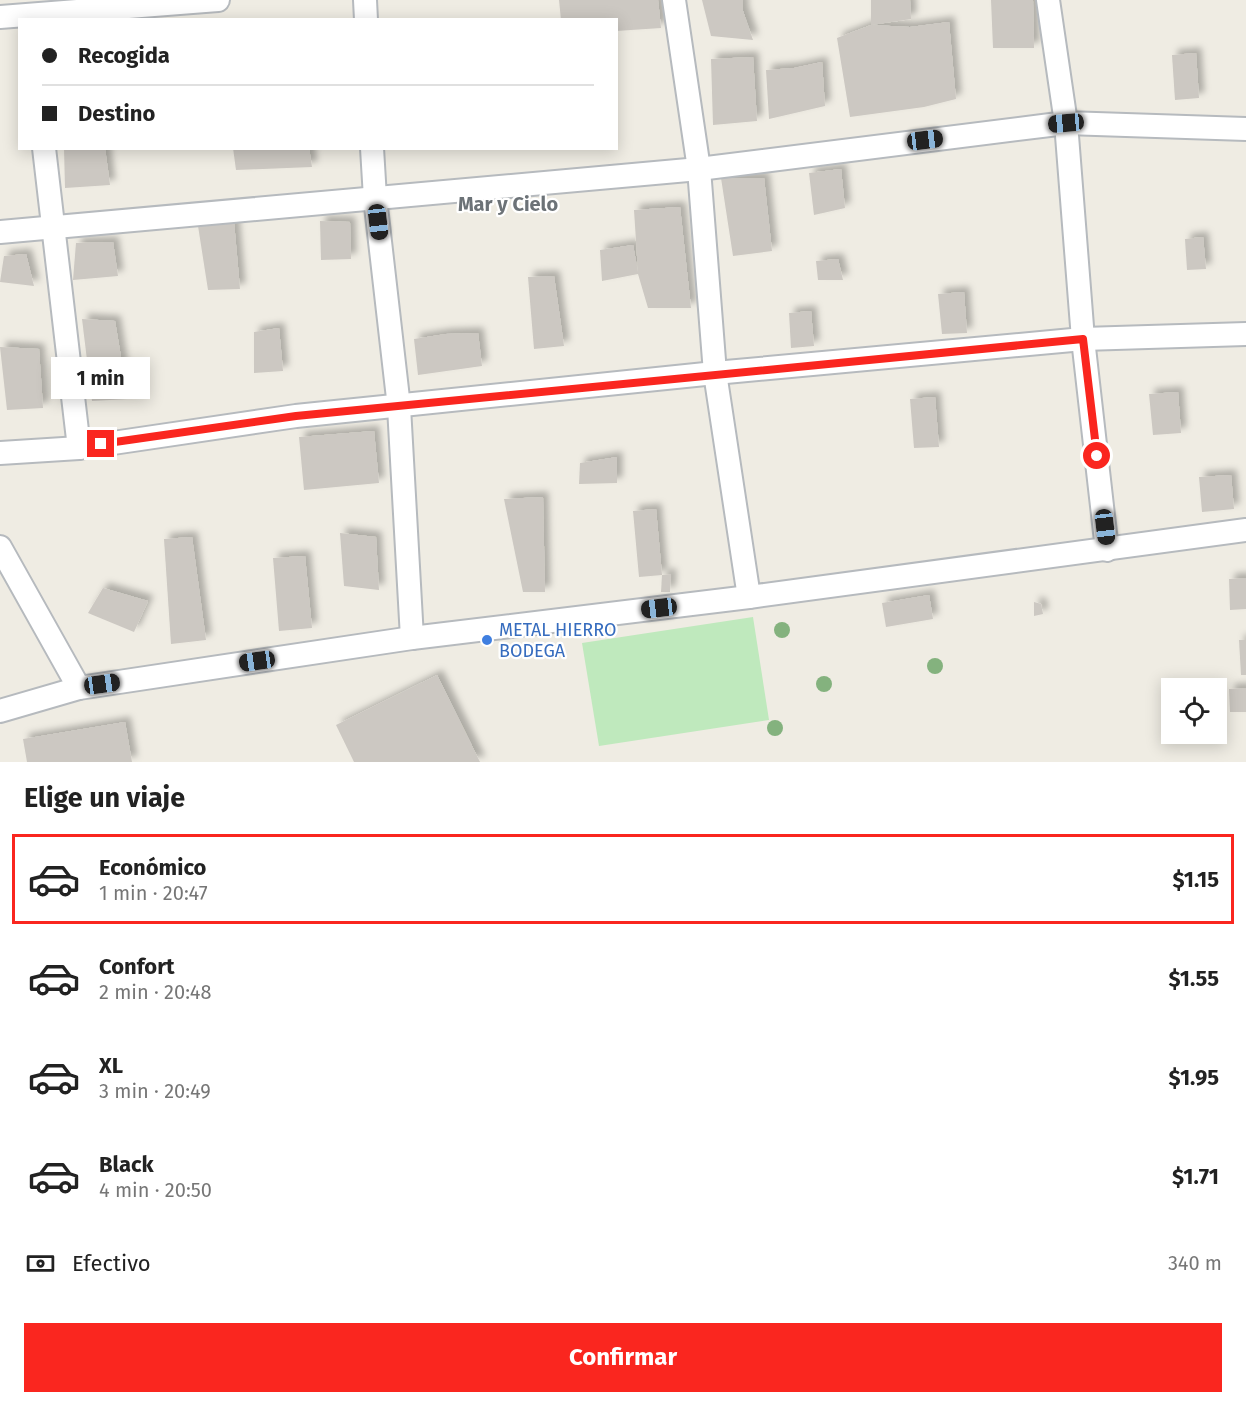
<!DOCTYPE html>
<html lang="es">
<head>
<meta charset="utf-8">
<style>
	:root { --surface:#fff; --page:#f2f2f2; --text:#222; --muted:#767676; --line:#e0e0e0; --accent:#fa261f }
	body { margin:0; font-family:"Fira Sans",sans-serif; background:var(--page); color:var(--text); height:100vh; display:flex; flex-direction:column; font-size:22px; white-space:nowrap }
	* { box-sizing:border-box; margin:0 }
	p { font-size:20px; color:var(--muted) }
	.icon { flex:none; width:33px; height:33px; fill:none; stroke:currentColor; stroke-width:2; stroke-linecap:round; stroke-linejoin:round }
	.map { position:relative; height:762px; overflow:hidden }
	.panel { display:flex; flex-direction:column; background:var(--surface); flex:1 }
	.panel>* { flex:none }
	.top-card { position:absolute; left:18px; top:18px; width:600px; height:132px; border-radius:0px; box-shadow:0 3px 15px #0003; display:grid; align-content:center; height:132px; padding:0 24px; background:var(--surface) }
	.tools { position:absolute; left:1161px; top:678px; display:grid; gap:12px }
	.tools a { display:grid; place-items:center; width:66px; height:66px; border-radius:0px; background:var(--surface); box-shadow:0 3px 15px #0003; font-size:30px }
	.end { position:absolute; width:27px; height:27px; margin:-14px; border:8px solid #fa261f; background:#fff; box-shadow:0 0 0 3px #fff }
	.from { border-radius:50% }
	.bubble { position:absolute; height:42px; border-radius:0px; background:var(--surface); box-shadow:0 3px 15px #0003; font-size:20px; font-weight:700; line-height:42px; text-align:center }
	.car { position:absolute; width:18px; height:36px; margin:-18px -9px; border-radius:8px; box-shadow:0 0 4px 2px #0007; background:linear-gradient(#222 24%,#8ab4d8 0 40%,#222 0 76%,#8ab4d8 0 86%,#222 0) }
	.top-card b { display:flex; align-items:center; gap:21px; height:57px; font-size:22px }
	.top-card b+b { border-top:2px solid var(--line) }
	.top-card i { width:15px; height:15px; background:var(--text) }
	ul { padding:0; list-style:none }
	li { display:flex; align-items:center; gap:18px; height:90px; margin:0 12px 9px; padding:0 12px; border:3px solid transparent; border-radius:0px }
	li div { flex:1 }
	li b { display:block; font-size:22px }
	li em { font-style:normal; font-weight:700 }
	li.selected { border-color:var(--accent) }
	li>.icon { width:54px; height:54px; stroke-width:1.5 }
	h2 { padding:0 24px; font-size:27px; line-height:72px }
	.pay { display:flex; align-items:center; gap:15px; height:66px; padding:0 24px; font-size:22px }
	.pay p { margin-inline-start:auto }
	.primary-button { display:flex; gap:12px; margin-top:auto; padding:12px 24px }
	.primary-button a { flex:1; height:69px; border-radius:0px; background:var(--accent); color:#fff; font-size:24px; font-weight:700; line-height:69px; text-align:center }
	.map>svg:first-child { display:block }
	.green { fill:#bfe9bd }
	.building { fill:#ccc8c2; filter:url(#shadow) }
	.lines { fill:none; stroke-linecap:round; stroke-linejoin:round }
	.minor-casing { stroke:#b6babe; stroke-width:26 }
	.minor { stroke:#fff; stroke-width:22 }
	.tree { fill:#84b27e }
	.route { stroke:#fa261f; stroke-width:8 }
	.shop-dot { fill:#3f7fe0; stroke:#fff; stroke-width:2 }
	.labels { text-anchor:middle; stroke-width:4.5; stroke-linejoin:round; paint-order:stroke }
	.shop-label { font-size:18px; fill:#366cbe; stroke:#fff; text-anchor:start }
	.neighbourhood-label { font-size:20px; font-weight:bold; fill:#6c7277; stroke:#fff }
</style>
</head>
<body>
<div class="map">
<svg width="1246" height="762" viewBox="0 0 1246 762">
	<defs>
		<filter id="shadow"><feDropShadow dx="5.5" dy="-5.5" stdDeviation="3" flood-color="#0004"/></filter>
	</defs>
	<rect width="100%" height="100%" fill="#efece3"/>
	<path class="green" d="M753 617 769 720 599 746 582 643Z"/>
	<g class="building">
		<path d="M559 0H658L661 28 616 31V20H561Z"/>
		<path d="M702 0H743V11L753 40 711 36Z"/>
		<path d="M871 0H910L911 19 871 25Z"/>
		<path d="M991 0H1033L1034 48H993Z"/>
		<path d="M949 22 956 99 924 107 850 117 837 38 871 25 910 27Z"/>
		<path d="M1196 53 1199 98 1175 100 1172 55Z"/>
		<path d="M753 57 757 121 713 125 711 59Z"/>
		<path d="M822 62 825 106 769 119 766 70 794 68Z"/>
		<path d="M64 148H105L110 185 65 188Z"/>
		<path d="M233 148H309L312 167 236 170Z"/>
		<path d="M841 169 845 208 814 215 809 173Z"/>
		<path d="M721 178H764L772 251 733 256Z"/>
		<path d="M680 207 691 308H648L638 274 602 281 600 250 633 245 638 272 634 210Z"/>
		<path d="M320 221 350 222 351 259 321 260Z"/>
		<path d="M234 222 240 289 208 290 198 226Z"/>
		<path d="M1203 237 1206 269 1187 270 1185 239Z"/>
		<path d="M113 242 118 276 73 280 76 243Z"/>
		<path d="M26 254 34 286 0 282 4 256Z"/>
		<path d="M838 259 843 280H818L816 261Z"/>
		<path d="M554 276 564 346 534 349 528 277Z"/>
		<path d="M964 292 967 333 942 334 938 294Z"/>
		<path d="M811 311 814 346 791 348 789 313Z"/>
		<path d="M82 319 115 321 128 399 92 401Z"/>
		<path d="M279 328 283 371 254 373V332Z"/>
		<path d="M446 334 478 333 482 366 418 375 414 339Z"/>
		<path d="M0 347 39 349 43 408 7 410Z"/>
		<path d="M1178 392 1181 433 1153 435 1149 394Z"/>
		<path d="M935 397 939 447 914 448 910 399Z"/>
		<path d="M374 431 379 483 304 490 299 437Z"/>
		<path d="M617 457V483L579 484 580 463Z"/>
		<path d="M1231 475 1234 509 1202 512 1199 477Z"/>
		<path d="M543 497 545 592H523L504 499Z"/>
		<path d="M656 509 662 575 639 577 633 511Z"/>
		<path d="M340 533 376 537 379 590 344 586Z"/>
		<path d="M192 537 206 640 171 644 164 539Z"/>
		<path d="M305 556 312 628 279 631 273 558Z"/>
		<path d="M671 574 670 592H661L662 575Z"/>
		<path d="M1246 578V609L1230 610 1229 579Z"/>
		<path d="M103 588 148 601 134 632 88 613Z"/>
		<path d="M929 595 933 619 886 627 882 603Z"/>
		<path d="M1034 602 1041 604 1043 614 1034 616Z"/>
		<path d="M1239 640H1246V675H1241Z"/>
		<path d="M437 675 480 762H354L336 725Z"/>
		<path d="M1246 688V712H1230L1229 689Z"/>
		<path d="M125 722 132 762H27L23 739Z"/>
	</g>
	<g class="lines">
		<g class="minor-casing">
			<g id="minor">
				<path d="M365 0 366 20"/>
				<path d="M674 0 699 169 715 373 749 597"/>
				<path d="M1048 0 1066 123 1083 339 1107 550"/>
				<path d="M0 17 218 0"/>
				<path d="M44 148 79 448"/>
				<path d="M372 148 375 198 399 407 412 638"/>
				<path d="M0 232 699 169 1066 123 1246 129"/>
				<path d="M0 453 79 448 296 416 715 373 1083 339 1246 334"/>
				<path d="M0 547 79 688"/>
				<path d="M0 711 79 688 412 638 749 597 1246 530"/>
			</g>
		</g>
		<use href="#minor" class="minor"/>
	</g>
	<g class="tree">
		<circle cx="782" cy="630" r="8"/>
		<circle cx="935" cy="666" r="8"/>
		<circle cx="824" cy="684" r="8"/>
		<circle cx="775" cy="728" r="8"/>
	</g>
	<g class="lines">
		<path class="route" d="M101 444 296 416 1083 339 1097 456"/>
	</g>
	<circle class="shop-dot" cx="487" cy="640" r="6"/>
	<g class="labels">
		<g class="shop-label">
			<text x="499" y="636">METAL HIERRO<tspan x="499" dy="21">BODEGA</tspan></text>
		</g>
		<g class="neighbourhood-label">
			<text x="508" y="211">Mar y Cielo</text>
		</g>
	</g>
</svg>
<div class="tools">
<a><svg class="icon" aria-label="locate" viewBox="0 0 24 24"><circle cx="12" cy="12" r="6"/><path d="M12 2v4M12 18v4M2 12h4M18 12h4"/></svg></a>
</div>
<i class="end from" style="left:1097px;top:456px"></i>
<i class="end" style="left:101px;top:444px"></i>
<div class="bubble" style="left:51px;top:357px;width:99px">1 min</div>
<i class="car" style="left:1066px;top:123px;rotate:265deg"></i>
<i class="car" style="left:925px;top:140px;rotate:83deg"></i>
<i class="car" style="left:378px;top:222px;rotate:173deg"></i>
<i class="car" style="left:1105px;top:527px;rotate:173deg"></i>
<i class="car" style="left:659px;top:608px;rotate:263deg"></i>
<i class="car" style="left:257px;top:661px;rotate:262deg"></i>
<i class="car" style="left:102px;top:684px;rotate:82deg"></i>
<div class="top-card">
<b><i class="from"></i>Recogida</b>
<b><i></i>Destino</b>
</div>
</div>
<section class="panel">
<h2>Elige un viaje</h2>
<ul>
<li class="selected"><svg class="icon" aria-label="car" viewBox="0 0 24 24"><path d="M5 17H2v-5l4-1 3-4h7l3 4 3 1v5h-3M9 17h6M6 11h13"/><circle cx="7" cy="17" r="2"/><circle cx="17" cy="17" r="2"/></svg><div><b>Económico</b><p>1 min · 20:47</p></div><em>$1.15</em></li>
<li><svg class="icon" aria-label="car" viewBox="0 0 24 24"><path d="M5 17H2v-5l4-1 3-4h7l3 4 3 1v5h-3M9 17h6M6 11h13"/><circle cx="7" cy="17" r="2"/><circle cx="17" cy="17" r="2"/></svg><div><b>Confort</b><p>2 min · 20:48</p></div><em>$1.55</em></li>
<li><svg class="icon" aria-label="car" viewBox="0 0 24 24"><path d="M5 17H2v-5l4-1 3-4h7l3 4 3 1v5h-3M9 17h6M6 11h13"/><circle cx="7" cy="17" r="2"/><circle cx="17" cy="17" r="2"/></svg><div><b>XL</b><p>3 min · 20:49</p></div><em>$1.95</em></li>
<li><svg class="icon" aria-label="car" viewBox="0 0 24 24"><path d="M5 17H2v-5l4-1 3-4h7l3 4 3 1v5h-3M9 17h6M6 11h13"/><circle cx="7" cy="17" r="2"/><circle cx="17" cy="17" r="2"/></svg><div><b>Black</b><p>4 min · 20:50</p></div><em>$1.71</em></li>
</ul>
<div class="pay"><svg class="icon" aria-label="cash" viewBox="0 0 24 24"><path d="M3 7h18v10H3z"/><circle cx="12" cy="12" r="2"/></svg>Efectivo<p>340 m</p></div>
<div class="primary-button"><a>Confirmar</a></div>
</section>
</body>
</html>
